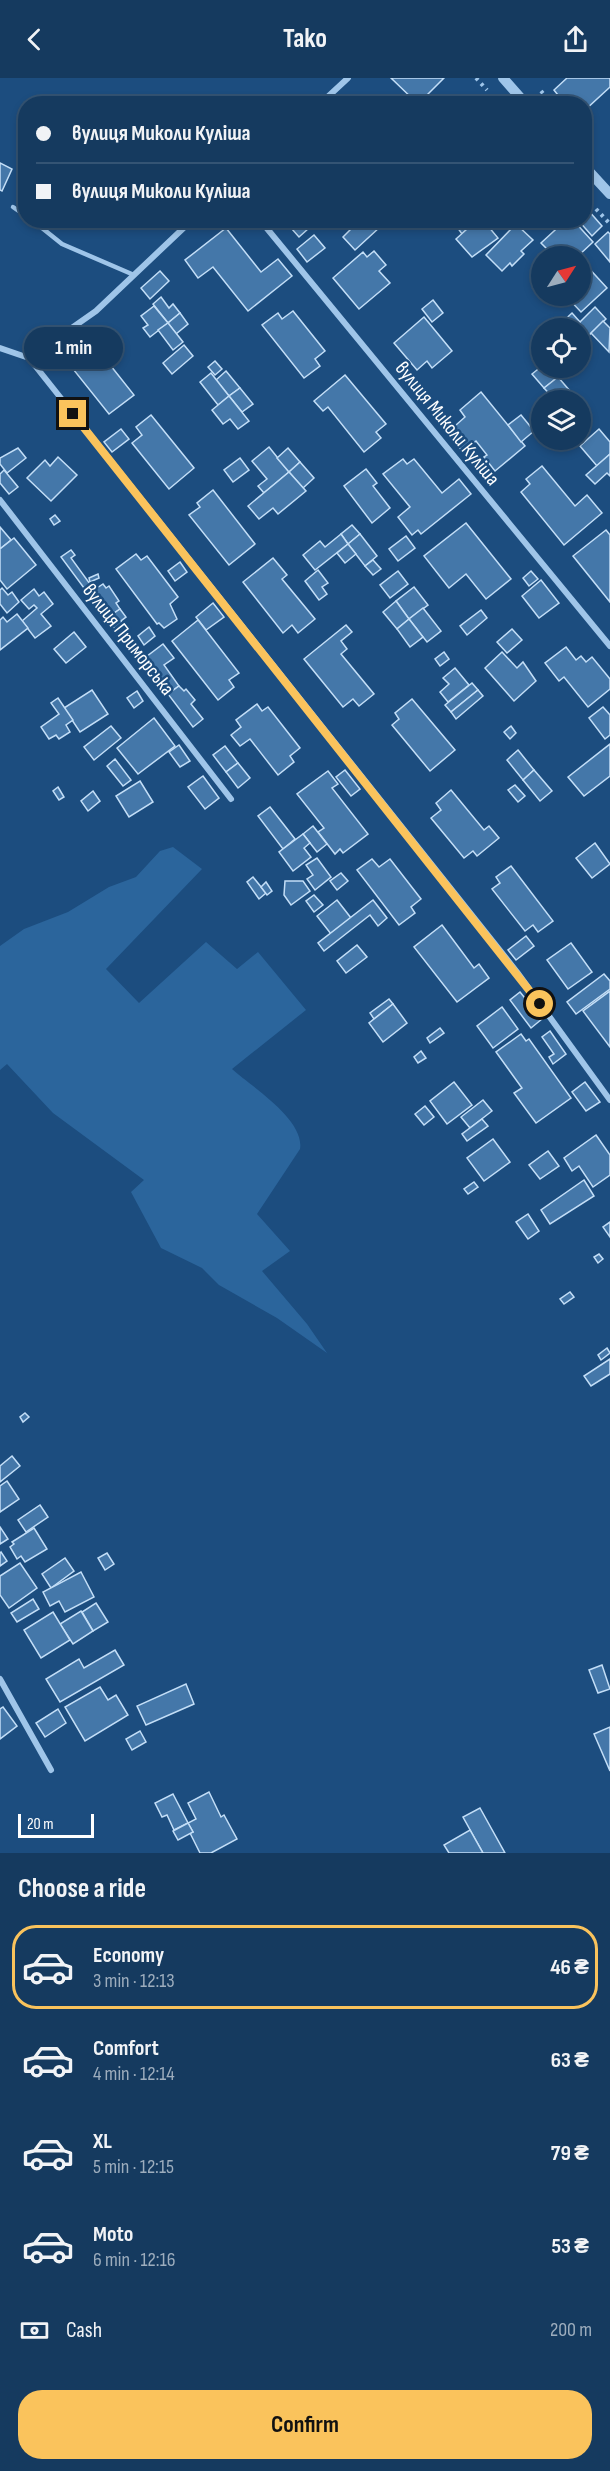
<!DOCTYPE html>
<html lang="en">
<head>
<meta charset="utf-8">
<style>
	:root { --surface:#153a5f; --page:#224568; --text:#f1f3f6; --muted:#9dadbd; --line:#345474; --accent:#fac35c }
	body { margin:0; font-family:"Sofia Sans Condensed",sans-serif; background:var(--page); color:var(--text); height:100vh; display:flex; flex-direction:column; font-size:22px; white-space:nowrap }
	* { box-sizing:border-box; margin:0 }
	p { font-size:20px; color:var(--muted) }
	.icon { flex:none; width:33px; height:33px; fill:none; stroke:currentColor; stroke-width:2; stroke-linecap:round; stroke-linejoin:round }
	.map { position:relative; height:1775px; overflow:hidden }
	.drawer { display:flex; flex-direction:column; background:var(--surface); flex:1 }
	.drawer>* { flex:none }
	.hud { position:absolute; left:18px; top:18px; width:574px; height:132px; border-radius:24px; box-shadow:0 3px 9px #0003,0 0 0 2px var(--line); display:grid; align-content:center; height:132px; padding:0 18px; background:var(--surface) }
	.needle { width:39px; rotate:54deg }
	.controls { position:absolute; left:531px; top:168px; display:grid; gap:12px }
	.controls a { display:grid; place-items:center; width:60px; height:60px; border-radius:50%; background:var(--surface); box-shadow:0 3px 9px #0003,0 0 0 2px var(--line); font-size:30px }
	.scale { position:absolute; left:18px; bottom:15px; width:76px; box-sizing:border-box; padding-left:6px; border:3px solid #fff; border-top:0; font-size:16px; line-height:21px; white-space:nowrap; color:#fff; -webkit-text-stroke:4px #1c4d7f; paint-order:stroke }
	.end { position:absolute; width:27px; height:27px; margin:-14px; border:8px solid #fac35c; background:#111; box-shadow:0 0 0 3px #111 }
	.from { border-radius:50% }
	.bubble { position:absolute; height:42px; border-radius:21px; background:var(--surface); box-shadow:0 3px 9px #0003,0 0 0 2px var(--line); font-size:20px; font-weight:700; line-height:42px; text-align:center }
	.hud b { display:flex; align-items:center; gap:21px; height:57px; font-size:22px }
	.hud b+b { border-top:2px solid var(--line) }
	.hud i { width:15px; height:15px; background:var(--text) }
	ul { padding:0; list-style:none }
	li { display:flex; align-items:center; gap:18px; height:84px; margin:0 12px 9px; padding:0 6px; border:3px solid transparent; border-radius:24px }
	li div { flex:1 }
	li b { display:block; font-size:22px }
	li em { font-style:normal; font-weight:700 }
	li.selected { border-color:var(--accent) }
	li>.icon { width:54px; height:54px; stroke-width:1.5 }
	h2 { padding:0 18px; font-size:27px; line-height:72px }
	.pay { display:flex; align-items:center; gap:15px; height:66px; padding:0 18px; font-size:22px }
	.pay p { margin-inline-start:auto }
	.button { display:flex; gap:12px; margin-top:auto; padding:12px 18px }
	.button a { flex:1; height:69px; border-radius:24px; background:var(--accent); color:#111; font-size:24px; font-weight:700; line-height:69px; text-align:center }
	header { display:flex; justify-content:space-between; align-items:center; height:78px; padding:0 18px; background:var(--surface); font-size:27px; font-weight:700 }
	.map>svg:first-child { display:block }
	.green { fill:#2b659c }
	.building { fill:#4477a9; stroke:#c3def7; stroke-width:1.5 }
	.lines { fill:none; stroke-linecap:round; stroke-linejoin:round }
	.path { stroke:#9fc5e9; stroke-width:4; stroke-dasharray:3 4.5; stroke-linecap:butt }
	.service { stroke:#9fc5e9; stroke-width:4.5 }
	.minor { stroke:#9fc5e9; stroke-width:6 }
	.tertiary { stroke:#9fc5e9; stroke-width:10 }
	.route { stroke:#fac35c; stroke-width:8 }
	.labels { text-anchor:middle; stroke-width:5; stroke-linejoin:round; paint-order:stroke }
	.street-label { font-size:20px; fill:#fff; stroke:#1c4d7f }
</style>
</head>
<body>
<header><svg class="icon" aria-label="back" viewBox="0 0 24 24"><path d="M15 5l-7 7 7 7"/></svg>Tako<svg class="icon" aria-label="share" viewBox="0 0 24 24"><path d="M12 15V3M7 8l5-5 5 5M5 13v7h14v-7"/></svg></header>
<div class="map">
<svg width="610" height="1775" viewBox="0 0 610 1775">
	<rect width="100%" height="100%" fill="#1c4d7f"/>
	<path class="green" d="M173 769 202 791 106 891 139 925 206 864 237 891 258 874 306 932 232 991C252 1009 305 1042 300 1071L257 1136 290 1173 262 1193 307 1246 327 1275 277 1240 219 1207 202 1190 161 1170 131 1114 144 1102 53 1035 7 986 0 992V868L24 851 68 834 109 809 136 799 160 773Z"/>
	<g class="building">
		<path d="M391 0H444L418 26Z"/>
		<path d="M567 0H610V9L585 32V26H565L554 12Z"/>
		<path d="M0 85 12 91 2 113 0 112Z"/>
		<path d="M588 132 602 148 592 158 578 142H585V134Z"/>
		<path d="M284 142H318L299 159Z"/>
		<path d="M360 142H374L380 149 355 172 343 159Z"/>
		<path d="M452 142H469L472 147 462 156Z"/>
		<path d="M477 142H483L498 160 472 179 456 161Z"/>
		<path d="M566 142H573L593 164 578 178H554L541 165Z"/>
		<path d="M516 146 533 162 521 173 524 176 512 188 510 185 502 193 486 177Z"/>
		<path d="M226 150 261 194 278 181 292 198 248 233 213 189 198 200 185 182Z"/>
		<path d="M608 154 610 156V184L595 166Z"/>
		<path d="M314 157 325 170 307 184 297 171Z"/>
		<path d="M374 173 386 187 379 193 390 205 359 231 333 200 363 174 367 179Z"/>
		<path d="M585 186 607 210 581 234 566 218H580V190Z"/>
		<path d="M160 193 169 203 150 221 141 210Z"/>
		<path d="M161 219 169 230 173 226 180 235 168 245 153 226Z"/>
		<path d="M433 222 443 235 432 244 422 231Z"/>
		<path d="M154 228 168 245 150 259 143 250 148 247 141 238Z"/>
		<path d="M595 229 606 241 585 261 580 256V250H574Z"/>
		<path d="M293 233 325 273 315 281 320 288 304 300 262 247 278 235 282 241Z"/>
		<path d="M180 235 188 246 176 256 168 245Z"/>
		<path d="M572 235 580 244 574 250H558L557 249Z"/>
		<path d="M424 239 452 273 432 290 427 283 417 292 394 265Z"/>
		<path d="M603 243 610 250 609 274 591 255Z"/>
		<path d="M168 245 183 264 173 272 158 252Z"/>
		<path d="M101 253 118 274 107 283 134 317 109 336 65 281Z"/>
		<path d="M184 267 193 278 172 296 163 285Z"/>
		<path d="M215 283 222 291 215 297 208 289Z"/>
		<path d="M542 288 550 290 558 299 544 310 532 296Z"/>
		<path d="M226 293 240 310 229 318 216 302Z"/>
		<path d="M211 295 229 318 218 327 200 304Z"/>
		<path d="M345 297 386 346 376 354 381 360 364 374 328 329 323 333 314 323Z"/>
		<path d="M558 299 570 313 560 322H555L544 310Z"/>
		<path d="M240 310 253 326 242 334 229 318Z"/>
		<path d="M481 314 525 368 495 393 484 379 487 377 476 363 463 374 447 355 465 339 460 332Z"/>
		<path d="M229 318 249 343 238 351 230 341 223 346 212 332Z"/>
		<path d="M151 337 194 390 169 411 132 365 142 357 136 349Z"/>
		<path d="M521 337 534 353 521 364 508 347Z"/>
		<path d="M121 351 129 361 112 374 104 364Z"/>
		<path d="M599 351 610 364V376L597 388 580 368Z"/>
		<path d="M269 369 289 394 264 415 258 408 267 401 252 383Z"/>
		<path d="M18 370 26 380 7 395 0 386V380Z"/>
		<path d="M288 370 300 384 289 394 277 380Z"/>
		<path d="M610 376V398L607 395 595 406 586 397Z"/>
		<path d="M58 379 77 397 51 423 27 400 45 382 50 388Z"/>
		<path d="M240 380 249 392 233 404 224 392Z"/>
		<path d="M403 381 407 386 414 381 442 415 459 401 471 416 421 456 418 452 412 457 398 439 410 429 383 396Z"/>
		<path d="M300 384 314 400 303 410 289 394Z"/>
		<path d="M542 388 575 428 587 417 602 435 564 467 521 414 530 406 526 401Z"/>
		<path d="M366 391 377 405 373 408 390 430 372 445 344 408Z"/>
		<path d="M4 392 18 409 9 416 0 405V396Z"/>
		<path d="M289 394 306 413 278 436 273 430 259 441 248 428Z"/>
		<path d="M213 412 255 466 229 487 189 437 200 429 197 425Z"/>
		<path d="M55 437 60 443 54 447 50 441Z"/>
		<path d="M466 445 511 501 486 521 466 496 449 510 424 478Z"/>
		<path d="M352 447 360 456 348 466 341 456Z"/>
		<path d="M0 449 11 462 0 471Z"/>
		<path d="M606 452 610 457V524L573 478Z"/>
		<path d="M341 456 348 466 315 492 303 477 320 463 325 469Z"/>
		<path d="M360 456 377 478 365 488 348 466Z"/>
		<path d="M406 458 415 470 398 483 389 471Z"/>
		<path d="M14 460 36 487 7 511 0 502V471Z"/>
		<path d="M348 466 356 476 345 485 337 475Z"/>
		<path d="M71 472 75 477 71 480 90 506 84 510 61 479Z"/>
		<path d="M136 476 141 482 147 478 178 519 170 526 177 541 164 550 159 545 157 546 116 491Z"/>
		<path d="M273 480 287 497 282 501 315 541 298 555 292 547 283 555 243 504Z"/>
		<path d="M373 482 381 491 373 497 365 488Z"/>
		<path d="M180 484 187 494 175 503 168 493Z"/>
		<path d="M318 492 328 505 322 509 327 516 319 522 305 503Z"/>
		<path d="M398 493 408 506 390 520 380 507Z"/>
		<path d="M531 493 538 501 529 508 523 500Z"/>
		<path d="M98 496 99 500 90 504 89 500Z"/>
		<path d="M541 502 559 525 539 540 522 518Z"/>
		<path d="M103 506 106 510 109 508 119 523 116 525 120 531 107 540 93 521 98 516 94 512Z"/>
		<path d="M414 509 428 527 409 541 396 523Z"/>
		<path d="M2 510 8 517 12 514 19 524 7 535 0 526V512Z"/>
		<path d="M34 511 39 518 44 514 53 526 41 536 51 548 35 560 22 543 37 530 34 527 29 531 21 522Z"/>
		<path d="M396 523 409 541 397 551 383 534Z"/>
		<path d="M213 525 224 539 206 552 196 539Z"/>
		<path d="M423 530 441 553 427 564 409 541Z"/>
		<path d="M120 531 126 539 121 543 128 553 121 559 107 540Z"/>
		<path d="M481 532 487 540 467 557 460 548Z"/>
		<path d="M17 536 28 550 0 572V542L3 539 7 544Z"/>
		<path d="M409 541 423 559 410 569 397 551Z"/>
		<path d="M198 542 239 595 229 602 234 609 218 622 172 563Z"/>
		<path d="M346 547 352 554 341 563 347 571 341 576 374 616 359 628 353 621 343 629 304 581Z"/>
		<path d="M149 549 155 558 144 567 138 558Z"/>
		<path d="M512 551 522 562 507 575 497 564Z"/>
		<path d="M74 554 86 569 66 585 54 571Z"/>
		<path d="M163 566 174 580 164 587 179 608 168 616 142 582Z"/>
		<path d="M566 569 576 582 581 578 586 584 592 579 610 601V611L588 629 564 599 559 603 545 585Z"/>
		<path d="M444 574 449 581 440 588 435 581Z"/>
		<path d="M502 574 517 590 523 584 536 603 514 623 485 590Z"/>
		<path d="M455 590 469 607 448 624 440 614 449 606 443 600Z"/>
		<path d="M472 605 478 612 451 634 445 627Z"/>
		<path d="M179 608 184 613 186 611 195 622 191 626 203 641 193 649 168 616Z"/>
		<path d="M92 612 108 636 80 654 64 630Z"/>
		<path d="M478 612 483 618 456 641 451 634Z"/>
		<path d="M137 613 143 623 134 630 127 620Z"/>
		<path d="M58 620 73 642 66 647 70 654 59 661 56 657 49 661 41 649 59 636 51 625Z"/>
		<path d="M412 621 455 672 430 693 392 647 399 641 395 635Z"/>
		<path d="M257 626 262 633 268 629 300 670 290 678 294 684 278 697 250 661 240 668 231 657 241 649 236 642Z"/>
		<path d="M603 629 610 637V657L605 661 589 640Z"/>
		<path d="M154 640 175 668 138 696 117 670Z"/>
		<path d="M111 648 121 660 94 682 84 669Z"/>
		<path d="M511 648 516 655 510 661 504 654Z"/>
		<path d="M610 666V698L584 718 568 699Z"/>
		<path d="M179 667 190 683 180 689 169 674Z"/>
		<path d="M225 668 238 685 226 694 213 677Z"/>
		<path d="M518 672 534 692 523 702 507 682Z"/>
		<path d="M115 681 131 702 123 708 107 688Z"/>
		<path d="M238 685 250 700 238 710 226 694Z"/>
		<path d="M345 692 360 711 351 718 336 699Z"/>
		<path d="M534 692 552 713 540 723 523 702Z"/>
		<path d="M328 693 338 706 332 710 368 756 343 775 340 771 335 776 318 754 324 750 297 716Z"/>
		<path d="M203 698 219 720 205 731 188 709Z"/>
		<path d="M140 703 153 724 129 739 116 718Z"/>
		<path d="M515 707 525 718 518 724 508 712Z"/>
		<path d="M58 709 64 719 59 722 53 713Z"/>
		<path d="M451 712 484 752 489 748 499 760 477 778 473 773 464 780 431 740 441 732 436 725Z"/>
		<path d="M93 713 100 723 88 733 81 723Z"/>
		<path d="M270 729 295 761 283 771 258 738Z"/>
		<path d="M313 748 327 766 317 774 303 756Z"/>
		<path d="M303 756 310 765 304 770 311 779 293 793 279 774Z"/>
		<path d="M595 765 610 786 592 800 576 780Z"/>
		<path d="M317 780 331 799 315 812 307 801 313 797 306 787Z"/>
		<path d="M372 781 379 789 390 781 421 821 411 829 415 835 399 847 357 792Z"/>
		<path d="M511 788 553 843 538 854 533 847 525 853 492 811 500 805 496 799Z"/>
		<path d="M341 795 348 803 337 812 330 803Z"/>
		<path d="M253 799 266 815 259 821 247 804Z"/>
		<path d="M285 803H303L310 813 291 827 284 817Z"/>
		<path d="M266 804 272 813 267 817 261 809Z"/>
		<path d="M314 817 323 827 314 834 306 823Z"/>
		<path d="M337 822 351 840 331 856 317 838Z"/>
		<path d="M373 822 387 840 378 848 370 837 324 873 318 865Z"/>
		<path d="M442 847 474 890 479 886 489 900 457 924 414 869Z"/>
		<path d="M526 858 534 868 516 882 508 872Z"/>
		<path d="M571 865 592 894 568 911 547 882Z"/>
		<path d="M357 867 367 879 346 895 337 883Z"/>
		<path d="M604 896 610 903V911L576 936 567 924Z"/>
		<path d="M610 913V969L583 933Z"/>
		<path d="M520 914 542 941 531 950 510 922Z"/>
		<path d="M389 921 393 926 374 941 370 935Z"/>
		<path d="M393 926 407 945 383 964 369 945Z"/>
		<path d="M502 929 518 951 493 970 477 948Z"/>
		<path d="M440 950 444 955 430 965 427 960Z"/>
		<path d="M550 953 566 976 553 986 549 979 554 976 542 959Z"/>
		<path d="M521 956 526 963 529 961 571 1020 536 1045 514 1015 522 1010 496 974Z"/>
		<path d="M421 973 426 980 418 985 414 979Z"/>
		<path d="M454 1004 472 1027 447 1046 430 1023Z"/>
		<path d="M585 1004 600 1024 586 1033 572 1014Z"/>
		<path d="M483 1022 492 1033 470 1050 461 1039Z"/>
		<path d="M425 1028 434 1039 424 1047 415 1036Z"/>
		<path d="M482 1041 488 1048 467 1063 462 1056Z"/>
		<path d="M596 1057 610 1077V1097L593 1109 579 1088 572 1093 564 1080Z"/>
		<path d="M493 1061 510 1084 484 1103 467 1080Z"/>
		<path d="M548 1073 559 1088 540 1101 529 1087Z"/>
		<path d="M584 1102 594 1118 550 1146 541 1132Z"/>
		<path d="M474 1104 478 1109 468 1116 464 1111Z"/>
		<path d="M528 1136 539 1153 528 1161 516 1144Z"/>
		<path d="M610 1144V1159L603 1149Z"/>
		<path d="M599 1176 603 1181 598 1185 594 1179Z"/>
		<path d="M570 1214 574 1219 564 1226 560 1221Z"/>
		<path d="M607 1270 610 1275 601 1282 598 1277Z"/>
		<path d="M610 1281V1296L591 1308 584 1298Z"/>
		<path d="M25 1335 29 1339 23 1344 20 1339Z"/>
		<path d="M12 1378 20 1388 0 1404V1388Z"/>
		<path d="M7 1403 19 1421 0 1434V1408Z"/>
		<path d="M40 1427 48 1439 26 1454 18 1442Z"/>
		<path d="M0 1449 8 1461 0 1466Z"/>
		<path d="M34 1450 47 1471 25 1484 21 1478 17 1481 10 1469 14 1466 12 1464Z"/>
		<path d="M1 1474 7 1483 0 1488V1475Z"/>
		<path d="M107 1475 114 1486 105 1492 98 1480Z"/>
		<path d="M65 1480 74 1493 51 1510 42 1496Z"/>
		<path d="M20 1485 37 1510 9 1530 0 1517V1498Z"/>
		<path d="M81 1494 94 1519 65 1534 59 1523 50 1528 43 1514Z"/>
		<path d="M33 1521 39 1531 17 1544 11 1535Z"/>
		<path d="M96 1525 108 1544 93 1553 82 1534Z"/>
		<path d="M81 1533 93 1553 73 1566 60 1546Z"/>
		<path d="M53 1534 70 1562 41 1580 24 1552Z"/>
		<path d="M115 1572 124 1587 60 1624 46 1601 79 1581 84 1590Z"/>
		<path d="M602 1587 610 1611 598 1615 589 1592Z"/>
		<path d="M186 1606 194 1626 146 1647 137 1628Z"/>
		<path d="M100 1609 108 1622 116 1617 128 1637 85 1663 65 1629Z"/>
		<path d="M3 1629 17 1648 0 1661V1631Z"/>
		<path d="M58 1631 66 1645 45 1659 36 1645Z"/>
		<path d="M610 1649V1693L594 1656Z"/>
		<path d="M140 1653 146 1664 132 1672 126 1661Z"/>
		<path d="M209 1714 221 1739 224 1737 237 1761 211 1775H200L190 1755 193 1754 188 1745 196 1741 188 1725Z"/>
		<path d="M173 1716 188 1745 174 1752 167 1737 162 1739 155 1725Z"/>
		<path d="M480 1730 505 1775H483L463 1739Z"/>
		<path d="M188 1745 193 1754 178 1762 173 1753Z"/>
		<path d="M470 1752 483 1775H449L444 1767Z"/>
	</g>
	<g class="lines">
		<g class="path">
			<path d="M476 0 487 12"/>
			<path d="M541 13 552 26"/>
			<path d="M585 62 595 72"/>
			<path d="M596 131 610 146"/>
		</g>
		<g class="service">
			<path d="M13 129 26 138"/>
			<path d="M32 142 62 166 134 197"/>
		</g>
		<g class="minor">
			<path d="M320 26 348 0"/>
			<path d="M260 142 610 568"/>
			<path d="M0 270 29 280"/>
			<path d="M29 280 517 894 610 1022"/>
			<path d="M29 280 96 233 192 142"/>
			<path d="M0 422 231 721"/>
			<path d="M0 1601 51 1692"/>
		</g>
		<g class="tertiary">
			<path d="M503 0 526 26"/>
			<path d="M585 89 610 116"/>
		</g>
	</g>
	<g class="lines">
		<path class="route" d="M73 336 540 926"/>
	</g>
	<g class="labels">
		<g class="street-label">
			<text transform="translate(448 345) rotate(51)" y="7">вулиця Миколи Куліша</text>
			<text transform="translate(129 561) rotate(52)" y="7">вулиця Приморська</text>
		</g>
	</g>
</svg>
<div class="controls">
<a><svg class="needle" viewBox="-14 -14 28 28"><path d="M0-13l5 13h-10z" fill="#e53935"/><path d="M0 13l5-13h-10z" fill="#9dadbd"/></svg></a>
<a><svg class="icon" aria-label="locate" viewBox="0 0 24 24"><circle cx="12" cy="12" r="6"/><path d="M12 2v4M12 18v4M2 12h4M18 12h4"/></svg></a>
<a><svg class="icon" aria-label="layers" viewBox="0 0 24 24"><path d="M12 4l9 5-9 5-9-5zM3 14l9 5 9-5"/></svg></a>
</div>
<div class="scale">20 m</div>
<i class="end from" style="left:540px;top:926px"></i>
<i class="end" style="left:73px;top:336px"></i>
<div class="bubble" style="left:24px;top:249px;width:99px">1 min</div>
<div class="hud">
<b><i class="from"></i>вулиця Миколи Куліша</b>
<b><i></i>вулиця Миколи Куліша</b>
</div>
</div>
<section class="drawer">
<h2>Choose a ride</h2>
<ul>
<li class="selected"><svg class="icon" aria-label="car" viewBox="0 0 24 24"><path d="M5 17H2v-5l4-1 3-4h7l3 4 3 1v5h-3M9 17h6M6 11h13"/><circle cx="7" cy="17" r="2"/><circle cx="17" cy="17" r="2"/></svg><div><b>Economy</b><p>3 min · 12:13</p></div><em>46 ₴</em></li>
<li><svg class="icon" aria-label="car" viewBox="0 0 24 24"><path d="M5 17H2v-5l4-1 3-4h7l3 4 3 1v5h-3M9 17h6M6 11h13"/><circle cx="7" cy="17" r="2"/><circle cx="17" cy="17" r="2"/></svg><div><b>Comfort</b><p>4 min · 12:14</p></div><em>63 ₴</em></li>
<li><svg class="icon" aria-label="car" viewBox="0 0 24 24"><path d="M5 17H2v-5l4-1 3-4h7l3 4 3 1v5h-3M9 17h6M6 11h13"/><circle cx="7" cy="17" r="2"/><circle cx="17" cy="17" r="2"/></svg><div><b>XL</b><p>5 min · 12:15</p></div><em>79 ₴</em></li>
<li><svg class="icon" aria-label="car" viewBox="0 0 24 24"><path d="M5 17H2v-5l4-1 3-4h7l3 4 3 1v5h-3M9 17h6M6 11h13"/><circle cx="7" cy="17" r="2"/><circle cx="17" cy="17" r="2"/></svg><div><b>Moto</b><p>6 min · 12:16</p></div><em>53 ₴</em></li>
</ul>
<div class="pay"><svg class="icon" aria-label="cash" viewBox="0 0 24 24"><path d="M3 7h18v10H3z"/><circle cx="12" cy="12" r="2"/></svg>Cash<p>200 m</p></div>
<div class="button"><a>Confirm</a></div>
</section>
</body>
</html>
